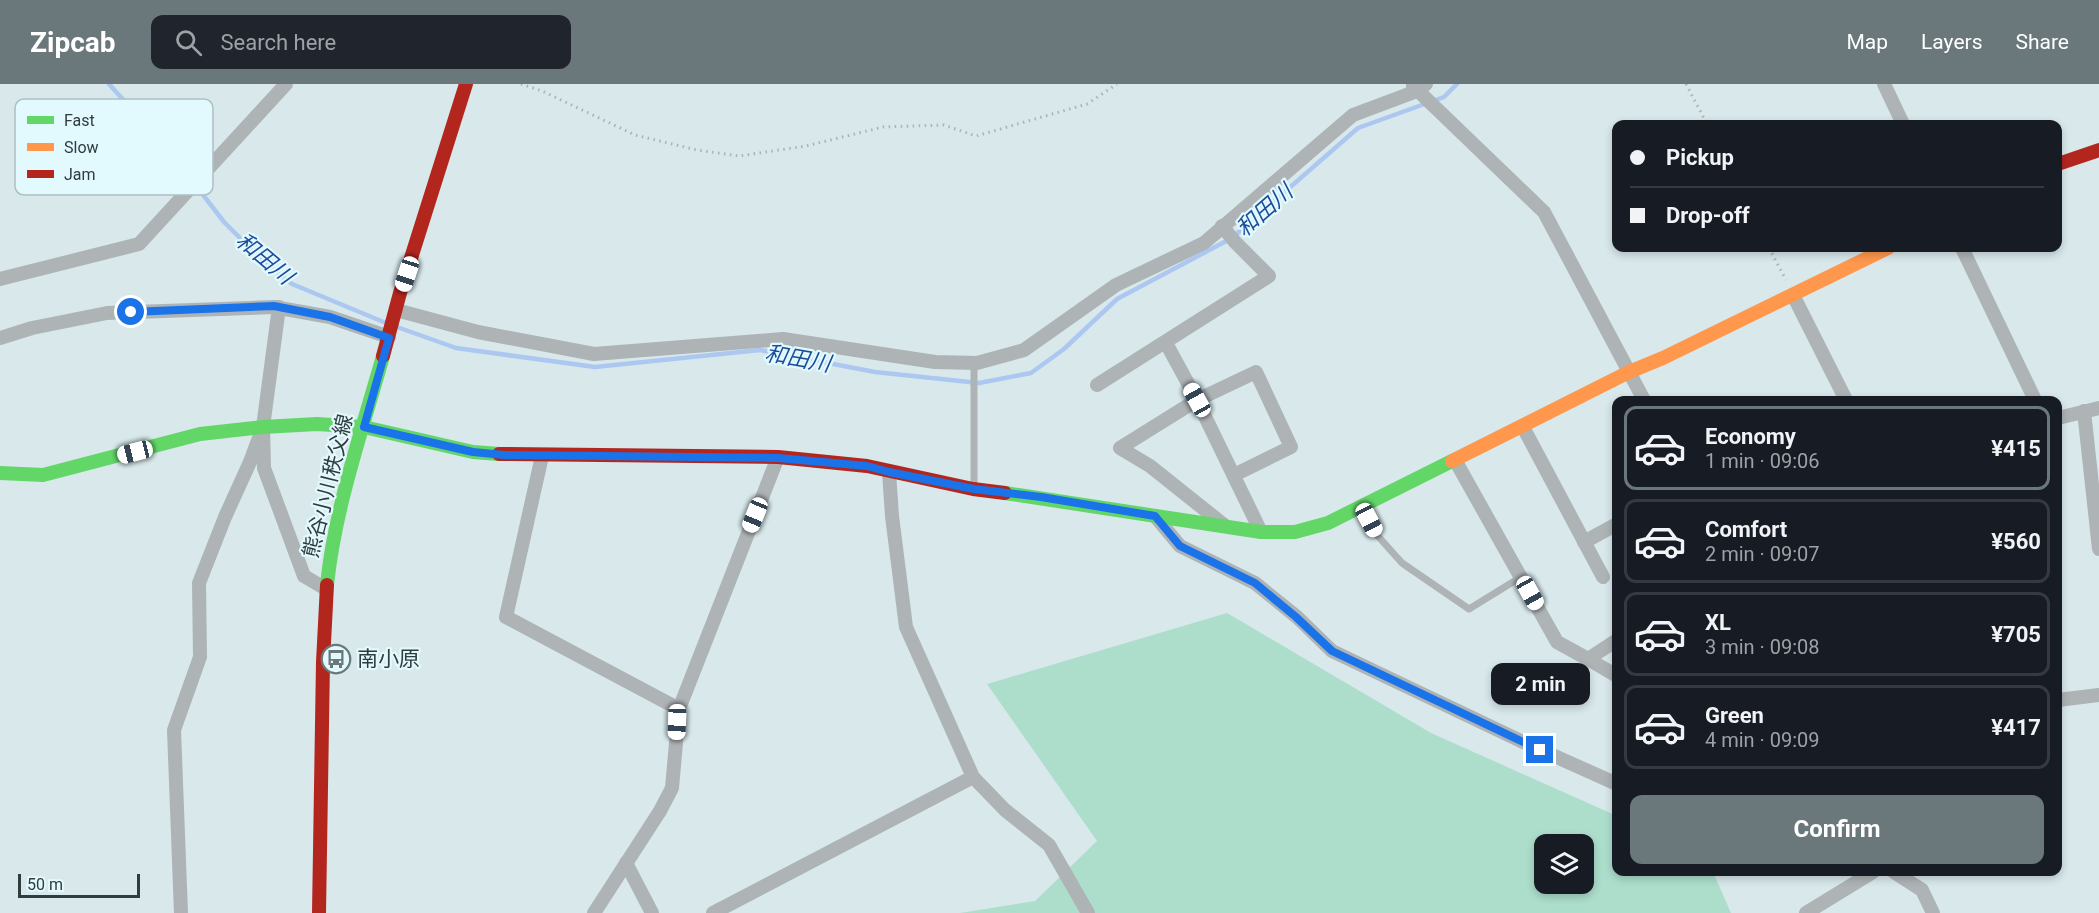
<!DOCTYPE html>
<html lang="en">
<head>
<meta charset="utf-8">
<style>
	:root { --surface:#171b24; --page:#20242c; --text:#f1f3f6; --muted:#9ea1a6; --line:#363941; --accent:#6b787b }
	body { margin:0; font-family:Roboto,"Noto Sans JP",sans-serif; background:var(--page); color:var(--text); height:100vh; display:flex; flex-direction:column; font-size:22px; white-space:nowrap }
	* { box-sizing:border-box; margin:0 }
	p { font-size:20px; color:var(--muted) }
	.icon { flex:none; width:33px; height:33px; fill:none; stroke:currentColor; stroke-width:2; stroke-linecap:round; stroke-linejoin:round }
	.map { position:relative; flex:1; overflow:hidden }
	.details { position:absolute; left:1612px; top:312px; width:450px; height:480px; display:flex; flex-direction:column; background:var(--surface); border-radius:12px; box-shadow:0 3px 9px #0003 }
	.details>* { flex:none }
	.guide { position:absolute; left:1612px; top:36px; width:450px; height:132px; border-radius:12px; box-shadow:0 3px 9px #0003; display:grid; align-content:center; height:132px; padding:0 18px; background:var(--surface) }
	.controls { position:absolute; left:1534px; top:750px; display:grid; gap:12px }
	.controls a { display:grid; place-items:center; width:60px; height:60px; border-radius:12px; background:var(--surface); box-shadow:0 3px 9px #0003; font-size:30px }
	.scale { position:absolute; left:18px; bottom:15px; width:122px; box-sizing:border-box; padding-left:6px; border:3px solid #303c3e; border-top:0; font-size:16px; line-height:21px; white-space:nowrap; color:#303c3e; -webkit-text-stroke:4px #e2f9fe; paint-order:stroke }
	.end { position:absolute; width:27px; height:27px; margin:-14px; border:8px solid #1a73e8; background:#fff; box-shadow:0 0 0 3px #fff }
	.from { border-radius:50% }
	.bubble { position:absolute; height:42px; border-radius:12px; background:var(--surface); box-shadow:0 3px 9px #0003; font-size:20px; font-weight:700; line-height:42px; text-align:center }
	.car { position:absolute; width:18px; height:36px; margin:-18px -9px; border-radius:8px; box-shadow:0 0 4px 2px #0007; background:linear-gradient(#fff 24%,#345 0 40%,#fff 0 76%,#345 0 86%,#fff 0) }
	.guide b { display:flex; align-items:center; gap:21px; height:57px; font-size:22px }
	.guide b+b { border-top:2px solid var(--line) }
	.guide i { width:15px; height:15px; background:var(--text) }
	ul { padding:10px 0 0; list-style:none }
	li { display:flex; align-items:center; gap:18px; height:84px; margin:0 12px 9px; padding:0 6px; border:3px solid var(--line); border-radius:12px }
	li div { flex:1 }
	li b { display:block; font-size:22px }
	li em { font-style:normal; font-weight:700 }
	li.selected { border-color:var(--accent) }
	li>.icon { width:54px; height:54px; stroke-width:1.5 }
	.button { display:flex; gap:12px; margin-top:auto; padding:12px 18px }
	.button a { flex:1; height:69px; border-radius:12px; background:var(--accent); color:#fff; font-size:24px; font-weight:700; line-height:69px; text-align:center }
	header { display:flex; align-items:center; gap:36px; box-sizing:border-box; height:84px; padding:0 30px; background:var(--accent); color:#fff }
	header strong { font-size:28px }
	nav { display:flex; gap:33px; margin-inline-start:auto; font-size:21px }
	.search { width:420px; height:54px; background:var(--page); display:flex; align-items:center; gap:15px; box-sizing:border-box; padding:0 21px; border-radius:12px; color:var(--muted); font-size:22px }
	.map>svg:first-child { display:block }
	.green { fill:#addecc; fill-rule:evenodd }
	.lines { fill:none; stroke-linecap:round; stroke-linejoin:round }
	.stream { stroke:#acc8f1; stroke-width:4.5 }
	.path { stroke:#acb3b5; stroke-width:3; stroke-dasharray:1.5 4.5; stroke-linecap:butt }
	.lane { stroke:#aeb3b6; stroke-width:7 }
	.street { stroke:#aeb3b6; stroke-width:14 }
	.fast { stroke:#63d668; stroke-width:14 }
	.slow { stroke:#ff974d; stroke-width:14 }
	.jam { stroke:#b3261e; stroke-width:14 }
	.route { stroke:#1a73e8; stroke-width:8 }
	.labels { text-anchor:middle; stroke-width:4.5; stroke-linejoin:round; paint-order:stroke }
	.street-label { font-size:21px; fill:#303c3e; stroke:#e2f9fe }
	.poi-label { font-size:21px; fill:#303c3e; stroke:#e2f9fe; text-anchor:start }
	.water-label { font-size:22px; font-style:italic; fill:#1c4d9d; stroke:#e2f9fe }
	.key { fill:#e2f9fe; stroke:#adc0c4; stroke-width:1.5 }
	.key-label { font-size:16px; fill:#303c3e }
</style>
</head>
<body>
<header>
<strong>Zipcab</strong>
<div class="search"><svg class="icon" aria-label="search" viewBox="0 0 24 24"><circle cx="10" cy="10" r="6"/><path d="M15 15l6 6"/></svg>Search here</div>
<nav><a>Map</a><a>Layers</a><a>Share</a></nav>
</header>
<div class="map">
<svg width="2099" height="829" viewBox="0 0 2099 829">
	<rect width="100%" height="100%" fill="#d8e8eb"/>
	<path class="green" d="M1227 529 1431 649 1617 732V788H1713L1731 829H960L1035 817 1097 757 987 600ZM1545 760H1584V800H1545Z"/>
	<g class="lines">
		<g class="stream">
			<path d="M109 0 166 63 224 138 266 180 292 200 386 239"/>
			<path d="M397 243 456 264 595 283 760 266 875 288 979 299 1031 289 1064 265 1117 215 1232 154 1358 44 1444 13 1457 0"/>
		</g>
		<g class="path">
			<path d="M521 0 542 7 635 51 697 66 739 72 806 62 883 43 944 41 976 52 1087 20 1117 0"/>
			<path d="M1686 0 1707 40"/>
			<path d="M1769 164 1786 196"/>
		</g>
		<g class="lane">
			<path d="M974 403V279"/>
			<path d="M1363 424 1376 450 1402 479 1469 525 1521 493"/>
		</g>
		<g class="street">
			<path d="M1884 0 1903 40"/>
			<path d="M1413 2 1544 128 1644 316"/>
			<path d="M1962 164 2035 316"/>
			<path d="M0 195 139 160 286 0"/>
			<path d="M1793 211 1846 316"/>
			<path d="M279 223 263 343 264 384 304 492 326 505"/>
			<path d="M396 226 478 248 594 270 783 255 935 278 977 279 1024 266 1116 201 1204 159 1353 31 1417 7 1426 0"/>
			<path d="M0 254 32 244 107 229 274 223 330 233 389 253"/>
			<path d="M1166 259 1197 316 1261 448"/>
			<path d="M1097 301 1269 192 1235 158 1222 142"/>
			<path d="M2084 327 2099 465"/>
			<path d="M2058 334 2099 324"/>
			<path d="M1523 343 1603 493"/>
			<path d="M542 372 506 533 679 625"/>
			<path d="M1455 376 1557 558 1588 575 1617 556"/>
			<path d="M889 388 892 432 906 543 936 610 973 693 1005 726 1049 761 1088 829"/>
			<path d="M1155 432 1180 462 1255 499 1297 533 1332 567 1521 657 1617 700"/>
			<path d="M1224 441 1150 382 1120 364 1197 316 1256 288 1291 363 1234 391"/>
			<path d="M1584 458 1617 440"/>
			<path d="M1588 575 1617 592"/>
			<path d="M2058 616 2099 611"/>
			<path d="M626 779 652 829"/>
			<path d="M1894 788 1922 806 1933 829"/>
			<path d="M181 829 174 646 200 573 199 499 225 433 250 378 263 343"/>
			<path d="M594 829 660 727 672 704 679 625 778 373"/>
			<path d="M713 829 973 693"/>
			<path d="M1806 829 1873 788"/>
		</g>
		<g class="fast">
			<path d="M0 389 43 391 200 350 263 343 317 340 364 343 473 368 499 370"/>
			<path d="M1005 409 1261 448H1295L1328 439 1452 377"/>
			<path d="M327 501C335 423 362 347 383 272"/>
		</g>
		<path class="slow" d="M1452 377 1629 288 1663 274 1888 164"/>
		<g class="jam">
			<path d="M2058 80 2099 66"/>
			<path d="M383 272 400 209 466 0"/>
			<path d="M499 370 778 373 867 382 973 405 1005 409"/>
			<path d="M319 829 323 578 327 501"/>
		</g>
	</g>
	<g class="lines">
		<path class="route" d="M131 228 274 222 330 233 389 254 364 343 473 368 504 371 778 374 867 382 889 388 974 405 1041 413 1155 432 1180 462 1255 499 1296 533 1332 567 1540 666"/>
	</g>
	<defs>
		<g id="bus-ring" transform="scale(1.5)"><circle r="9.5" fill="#e2f9fe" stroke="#6b787b" stroke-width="1.5"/><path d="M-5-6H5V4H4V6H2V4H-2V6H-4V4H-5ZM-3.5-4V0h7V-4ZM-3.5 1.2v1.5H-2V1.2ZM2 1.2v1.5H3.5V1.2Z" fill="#6b787b"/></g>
	</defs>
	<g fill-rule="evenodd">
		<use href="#bus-ring" x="336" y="575"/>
	</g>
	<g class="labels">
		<g class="street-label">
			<text transform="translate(328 402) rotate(-76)" y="7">熊谷小川秩父線</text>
		</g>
		<g class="poi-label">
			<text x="357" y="582">南小原</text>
		</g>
		<g class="water-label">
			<text transform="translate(1264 126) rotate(-41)" y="8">和田川</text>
			<text transform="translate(265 174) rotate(40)" y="8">和田川</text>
			<text transform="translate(798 274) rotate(10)" y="8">和田川</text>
		</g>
	</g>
	<rect x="15" y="15" width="198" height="96" rx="9" class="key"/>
	<rect x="27" y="32" width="27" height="8" fill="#63d668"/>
	<rect x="27" y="59" width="27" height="8" fill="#ff974d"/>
	<rect x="27" y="86" width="27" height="8" fill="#b3261e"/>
	<g class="key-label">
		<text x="64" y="42">Fast</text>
		<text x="64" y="69">Slow</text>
		<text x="64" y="96">Jam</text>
	</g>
</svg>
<div class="controls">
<a><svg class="icon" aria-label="layers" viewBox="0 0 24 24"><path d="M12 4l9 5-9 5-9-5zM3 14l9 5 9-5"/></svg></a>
</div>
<div class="scale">50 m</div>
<i class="end from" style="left:131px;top:228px"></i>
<i class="end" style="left:1540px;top:666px"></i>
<div class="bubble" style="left:1491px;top:579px;width:99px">2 min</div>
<i class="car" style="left:407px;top:190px;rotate:198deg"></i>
<i class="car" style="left:1197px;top:316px;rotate:331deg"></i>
<i class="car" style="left:135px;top:368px;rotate:256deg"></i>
<i class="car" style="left:755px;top:431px;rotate:202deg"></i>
<i class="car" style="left:1369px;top:436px;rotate:152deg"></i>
<i class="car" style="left:1530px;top:509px;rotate:151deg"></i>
<i class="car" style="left:677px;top:638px;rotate:182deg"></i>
<div class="guide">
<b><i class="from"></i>Pickup</b>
<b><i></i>Drop-off</b>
</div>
<section class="details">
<ul>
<li class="selected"><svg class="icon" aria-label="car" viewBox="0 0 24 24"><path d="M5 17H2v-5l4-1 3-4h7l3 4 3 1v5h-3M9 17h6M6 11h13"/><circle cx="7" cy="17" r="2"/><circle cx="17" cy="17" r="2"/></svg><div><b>Economy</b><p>1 min · 09:06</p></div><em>¥415</em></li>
<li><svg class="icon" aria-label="car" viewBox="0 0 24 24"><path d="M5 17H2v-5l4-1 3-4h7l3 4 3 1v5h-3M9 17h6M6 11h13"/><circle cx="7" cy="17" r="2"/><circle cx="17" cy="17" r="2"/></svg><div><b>Comfort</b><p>2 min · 09:07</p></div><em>¥560</em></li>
<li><svg class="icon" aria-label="car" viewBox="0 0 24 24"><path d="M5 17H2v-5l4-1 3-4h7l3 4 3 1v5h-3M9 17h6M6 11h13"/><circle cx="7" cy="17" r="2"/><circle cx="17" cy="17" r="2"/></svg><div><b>XL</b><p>3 min · 09:08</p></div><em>¥705</em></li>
<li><svg class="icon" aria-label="car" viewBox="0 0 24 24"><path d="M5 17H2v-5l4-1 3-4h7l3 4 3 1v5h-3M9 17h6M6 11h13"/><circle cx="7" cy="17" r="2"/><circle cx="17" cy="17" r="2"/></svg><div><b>Green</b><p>4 min · 09:09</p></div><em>¥417</em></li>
</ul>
<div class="button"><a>Confirm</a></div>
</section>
</div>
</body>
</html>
